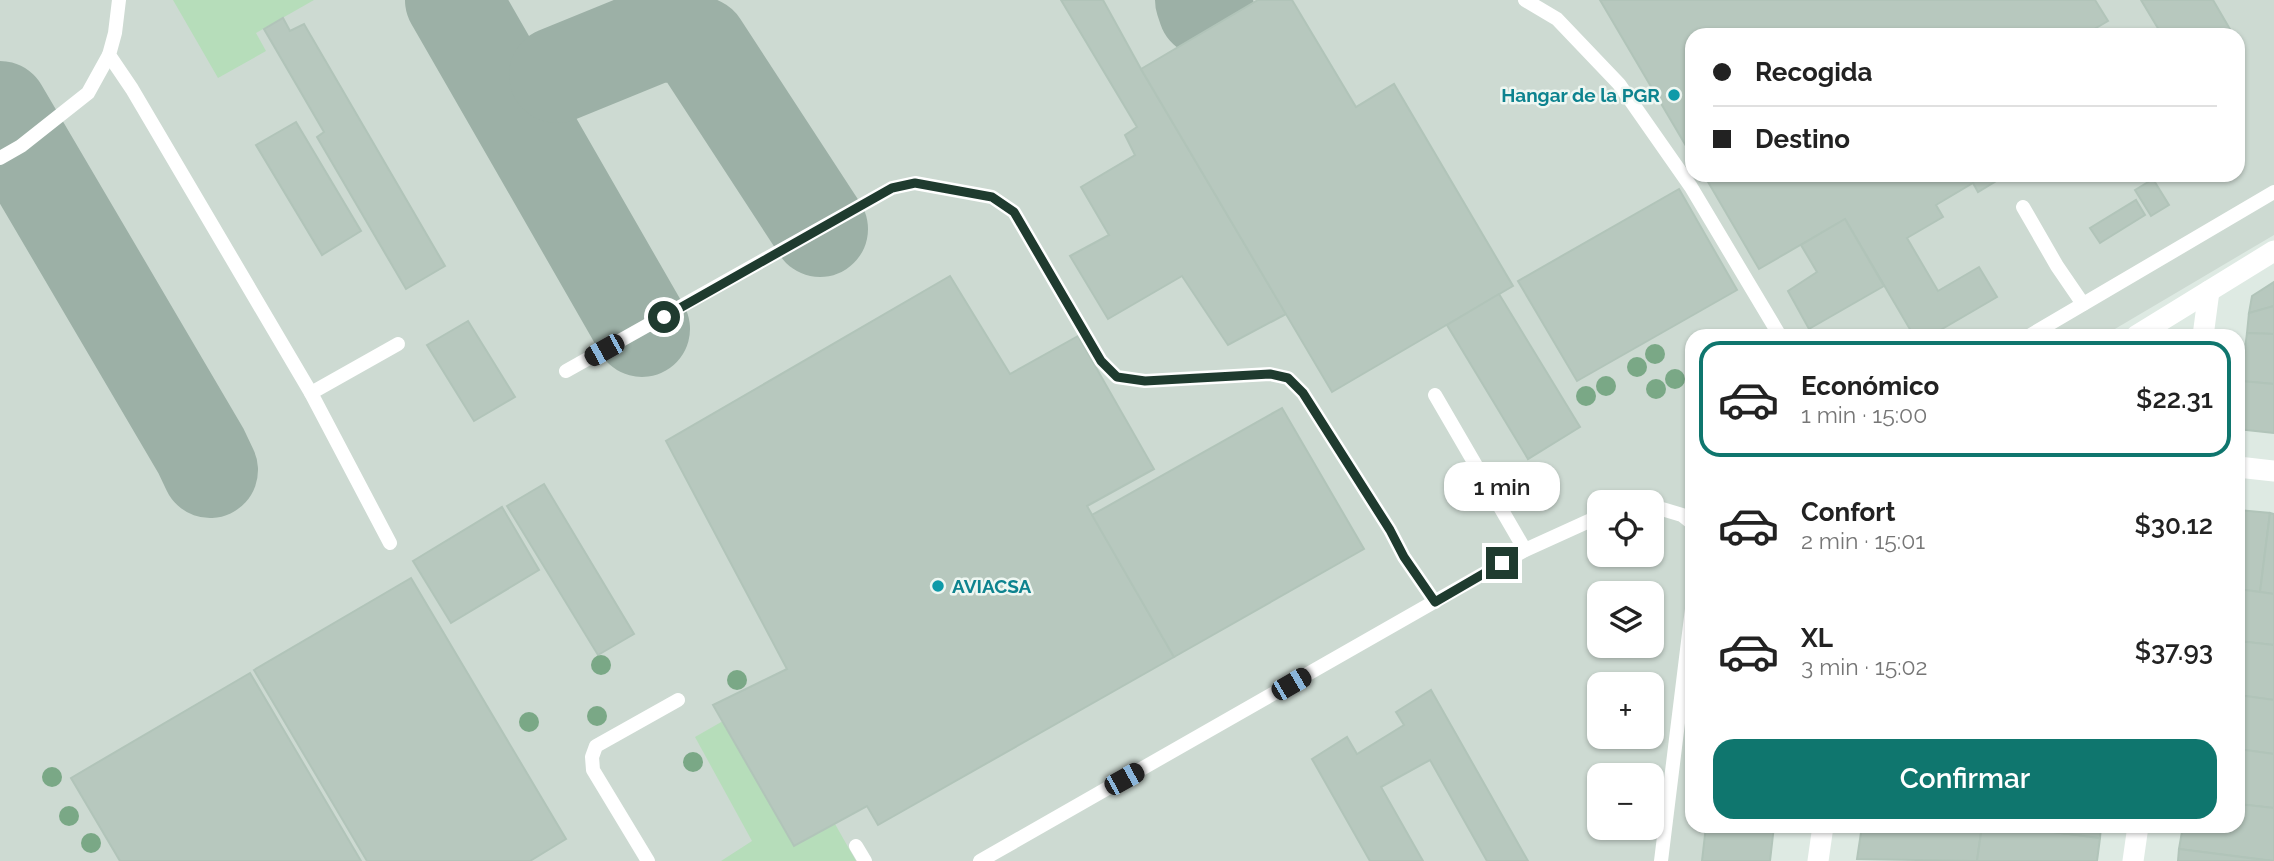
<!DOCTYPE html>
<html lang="es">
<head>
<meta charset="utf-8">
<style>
	:root { --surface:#fff; --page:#f6f6f6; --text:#222; --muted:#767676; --line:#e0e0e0; --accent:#0f766e }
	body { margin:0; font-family:Raleway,sans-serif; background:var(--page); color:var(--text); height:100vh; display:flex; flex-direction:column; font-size:26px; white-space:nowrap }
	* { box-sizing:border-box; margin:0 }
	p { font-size:23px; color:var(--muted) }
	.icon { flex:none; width:38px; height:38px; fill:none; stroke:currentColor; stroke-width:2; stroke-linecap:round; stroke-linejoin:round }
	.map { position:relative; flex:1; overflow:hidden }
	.panel { position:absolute; left:1685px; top:329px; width:560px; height:504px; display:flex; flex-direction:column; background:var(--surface); border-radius:21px; box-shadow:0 2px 5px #0004 }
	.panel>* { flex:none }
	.top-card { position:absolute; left:1685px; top:28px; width:560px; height:154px; border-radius:21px; box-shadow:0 2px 5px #0004; display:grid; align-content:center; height:154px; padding:0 28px; background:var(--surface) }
	.fabs { position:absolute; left:1587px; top:490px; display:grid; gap:14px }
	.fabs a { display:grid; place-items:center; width:77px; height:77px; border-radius:14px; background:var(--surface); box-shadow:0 2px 5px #0004; font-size:35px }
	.end { position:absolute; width:32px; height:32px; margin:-16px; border:9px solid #1f3b2f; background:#fff; box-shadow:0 0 0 4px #fff }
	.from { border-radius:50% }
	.bubble { position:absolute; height:49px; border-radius:21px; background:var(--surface); box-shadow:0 2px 5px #0004; font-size:23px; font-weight:600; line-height:49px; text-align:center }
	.car { position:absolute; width:21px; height:42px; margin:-21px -10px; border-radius:9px; box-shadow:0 0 5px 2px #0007; background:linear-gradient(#222 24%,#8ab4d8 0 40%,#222 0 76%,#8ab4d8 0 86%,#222 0) }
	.top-card b { display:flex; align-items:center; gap:24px; height:66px; font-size:26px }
	.top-card b+b { border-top:2px solid var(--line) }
	.top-card i { width:18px; height:18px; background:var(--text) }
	ul { padding:12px 0 0; list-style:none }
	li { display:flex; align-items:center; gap:21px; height:116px; margin:0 14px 10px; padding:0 14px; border:4px solid transparent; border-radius:21px }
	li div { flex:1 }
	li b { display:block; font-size:26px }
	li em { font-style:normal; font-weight:600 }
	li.active { border-color:var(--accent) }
	li>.icon { width:63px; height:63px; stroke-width:1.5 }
	.cta { display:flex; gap:14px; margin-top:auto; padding:14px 28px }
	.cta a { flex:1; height:80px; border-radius:21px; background:var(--accent); color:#fff; font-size:28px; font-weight:600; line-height:80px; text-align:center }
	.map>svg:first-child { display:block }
	.built { fill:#cddad2; fill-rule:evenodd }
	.green { fill:#b6ddba }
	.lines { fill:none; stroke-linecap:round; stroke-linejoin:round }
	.taxiway { stroke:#9cb0a6; stroke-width:96 }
	.building { fill:#b7c8be; stroke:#b1c4b9; stroke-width:2 }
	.lane { stroke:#fff; stroke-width:14 }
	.street { stroke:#fff; stroke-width:21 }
	.tree { fill:#7aa886 }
	.route { stroke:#1f3b2f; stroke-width:9 }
	.culture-dot { fill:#0f9aa8; stroke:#eff7f2; stroke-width:2.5 }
	.labels { text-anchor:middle; stroke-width:5; stroke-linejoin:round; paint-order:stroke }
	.culture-label { font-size:19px; font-weight:bold; fill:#0d838f; stroke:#eff7f2; text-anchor:end }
</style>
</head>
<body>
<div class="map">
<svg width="2274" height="861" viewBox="0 0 2274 861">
	<rect width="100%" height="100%" fill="#deeae3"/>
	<path class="built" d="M0 0H2274V235L2103 336H1692V826H1706L1702 861H0ZM1692 35H2238V175H1692ZM1600 502H1652V555H1600ZM1600 593H1652V646H1600ZM1600 684H1652V737H1600ZM1600 775H1652V828H1600Z"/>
	<g class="green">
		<path d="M173 0H314L256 33 266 51 218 78Z"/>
		<path d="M723 721 794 846 835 824 856 861H721L752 841 695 737Z"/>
	</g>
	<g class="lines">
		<g class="taxiway">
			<path d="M453 0 642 329"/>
			<path d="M1203 0 1206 9"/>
			<path d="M557 75 655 35 678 34 700 45 820 229"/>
			<path d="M0 109 201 451 210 470"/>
		</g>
	</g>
	<g class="building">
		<path d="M1061 0H1103L1141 69 1286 314 1228 345 1182 276 1108 319 1070 256 1109 235 1081 187 1135 155 1125 135 1137 127Z"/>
		<path d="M1258 0H1292L1356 107 1394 84 1513 286 1332 392 1141 69Z"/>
		<path d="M1600 0H2095L2108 21 2084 35H1692V156Z"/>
		<path d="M2141 0H2213L2231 31 2224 35H2162Z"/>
		<path d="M283 18 290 31 304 24 445 266 406 289 317 137 324 132 264 29Z"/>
		<path d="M296 122 361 231 322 255 256 145Z"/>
		<path d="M1704 175H1995L1998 180 1978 192 1973 183 1936 205 1943 217 1907 238 1938 291 1979 267 1997 297 1930 336H1914L1845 219 1759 269Z"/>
		<path d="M2153 179 2169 205 2151 216 2135 190Z"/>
		<path d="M1679 189 1737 290 1577 381 1518 281Z"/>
		<path d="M2136 200 2145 215 2100 243 2090 228Z"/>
		<path d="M1845 219 1884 286 1809 329 1788 291 1817 272 1801 245Z"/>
		<path d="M950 276 1010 374 1078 336 1154 469 1087 506 1174 657 878 825 867 806 794 846 713 705 787 669 666 441Z"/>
		<path d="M2274 282V306L2249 313 2252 296Z"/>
		<path d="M1499 294 1580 427 1528 459 1447 325Z"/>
		<path d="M2274 306V334L2247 333 2249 313Z"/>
		<path d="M468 321 515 397 474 421 427 345Z"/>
		<path d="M2247 333 2274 334V384L2241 381Z"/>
		<path d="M2241 381 2274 384V433L2238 429Z"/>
		<path d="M1282 408 1364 549 1174 657 1092 515Z"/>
		<path d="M544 484 634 634 598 655 507 506Z"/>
		<path d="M502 507 539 570 451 623 413 561Z"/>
		<path d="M2238 510 2270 513 2260 592 2238 589Z"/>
		<path d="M2270 513 2274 514V594L2260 592Z"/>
		<path d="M411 578 566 839 530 861H367L254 670Z"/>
		<path d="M2238 589 2274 594V645L2238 641Z"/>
		<path d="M2238 641 2274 645V700L2238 695Z"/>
		<path d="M250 673 361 861H120L71 778Z"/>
		<path d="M1431 690 1528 861H1487L1430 760 1381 787 1423 861H1370L1312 759 1347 737 1357 754 1404 725 1396 712Z"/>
		<path d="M2238 695 2274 700V754L2238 749Z"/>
		<path d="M2238 749 2274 754V808L2238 804Z"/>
		<path d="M2238 804 2274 808V861L2179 849 2183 826H2238Z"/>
		<path d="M1706 826H1774L1770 861H1702Z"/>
		<path d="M1862 826H1982L1977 861 1857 859Z"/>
		<path d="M1982 826H2007L2100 838 2097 861H1977Z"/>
		<path d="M2007 826H2101L2100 838Z"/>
		<path d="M2179 849 2272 861H2178Z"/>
	</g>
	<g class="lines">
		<g class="lane">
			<path d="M119 0 115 33 109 55 132 89 311 393 390 543"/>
			<path d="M1525 0 1557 19 1619 84 1691 187 1780 336"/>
			<path d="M0 158 21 146 88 93 109 55"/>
			<path d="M2023 207 2057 266 2083 304"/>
			<path d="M2029 336 2274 192"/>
			<path d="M566 371 892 188 915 183 992 197 1014 212 1101 361 1117 377 1145 381 1270 374 1288 378 1303 393 1390 530 1404 557 1435 602"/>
			<path d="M311 393 398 344"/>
			<path d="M1435 395 1525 550"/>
			<path d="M1652 506 1682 515 1692 523"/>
			<path d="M856 846 865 861"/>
			<path d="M648 861 593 770 592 757 596 746 678 700"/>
			<path d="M980 861 1525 550 1600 516"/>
			<path d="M1661 861 1692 609"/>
		</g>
		<g class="street">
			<path d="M2136 336 2274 251"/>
			<path d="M2203 336 2209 291"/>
			<path d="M2238 467 2274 471"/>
			<path d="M1818 861 1823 826"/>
			<path d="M2133 861 2138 826"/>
		</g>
	</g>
	<g class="tree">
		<circle cx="1655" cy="354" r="10"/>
		<circle cx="1637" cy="367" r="10"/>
		<circle cx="1675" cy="379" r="10"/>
		<circle cx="1606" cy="386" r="10"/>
		<circle cx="1656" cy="389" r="10"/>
		<circle cx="1586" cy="396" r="10"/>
		<circle cx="601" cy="665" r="10"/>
		<circle cx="737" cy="680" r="10"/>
		<circle cx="597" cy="716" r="10"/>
		<circle cx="529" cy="722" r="10"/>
		<circle cx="693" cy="762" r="10"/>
		<circle cx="52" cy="777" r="10"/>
		<circle cx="69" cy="816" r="10"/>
		<circle cx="91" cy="843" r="10"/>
	</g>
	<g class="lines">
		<path class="route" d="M664 317 892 188 915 183 992 197 1014 212 1101 361 1117 377 1145 381 1270 374 1288 378 1303 393 1390 530 1404 557 1435 602 1502 563"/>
	</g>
	<g class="culture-dot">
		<circle cx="1674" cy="95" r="7"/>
		<circle cx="938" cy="586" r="7"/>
	</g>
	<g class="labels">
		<g class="culture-label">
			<text x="1660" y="102">Hangar de la PGR</text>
			<text x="952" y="593" text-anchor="start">AVIACSA</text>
		</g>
	</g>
</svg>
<div class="fabs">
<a><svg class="icon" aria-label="locate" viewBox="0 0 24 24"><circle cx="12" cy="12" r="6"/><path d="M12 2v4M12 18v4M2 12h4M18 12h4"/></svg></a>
<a><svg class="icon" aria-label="layers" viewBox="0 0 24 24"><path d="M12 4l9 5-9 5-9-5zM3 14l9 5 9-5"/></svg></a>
<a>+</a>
<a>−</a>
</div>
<i class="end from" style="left:664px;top:317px"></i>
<i class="end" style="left:1502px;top:563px"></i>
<div class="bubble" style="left:1444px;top:462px;width:116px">1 min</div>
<i class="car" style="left:604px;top:350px;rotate:241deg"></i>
<i class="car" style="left:1291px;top:684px;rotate:60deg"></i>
<i class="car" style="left:1124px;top:779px;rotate:61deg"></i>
<div class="top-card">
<b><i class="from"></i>Recogida</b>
<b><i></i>Destino</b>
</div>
<section class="panel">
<ul>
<li class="active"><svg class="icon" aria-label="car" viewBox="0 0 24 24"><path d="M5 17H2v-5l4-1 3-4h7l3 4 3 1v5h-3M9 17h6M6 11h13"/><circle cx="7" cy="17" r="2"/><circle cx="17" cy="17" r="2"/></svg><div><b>Económico</b><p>1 min · 15:00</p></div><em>$22.31</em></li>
<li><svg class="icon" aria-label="car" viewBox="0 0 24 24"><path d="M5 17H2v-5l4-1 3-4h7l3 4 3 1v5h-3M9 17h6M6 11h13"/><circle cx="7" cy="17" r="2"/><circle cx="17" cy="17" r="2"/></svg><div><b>Confort</b><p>2 min · 15:01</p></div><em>$30.12</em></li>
<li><svg class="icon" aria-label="car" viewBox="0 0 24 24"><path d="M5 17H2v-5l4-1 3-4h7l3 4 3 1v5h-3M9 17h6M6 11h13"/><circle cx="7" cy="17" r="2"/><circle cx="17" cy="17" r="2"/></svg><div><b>XL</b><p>3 min · 15:02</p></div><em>$37.93</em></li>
</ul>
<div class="cta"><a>Confirmar</a></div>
</section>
</div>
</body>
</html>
